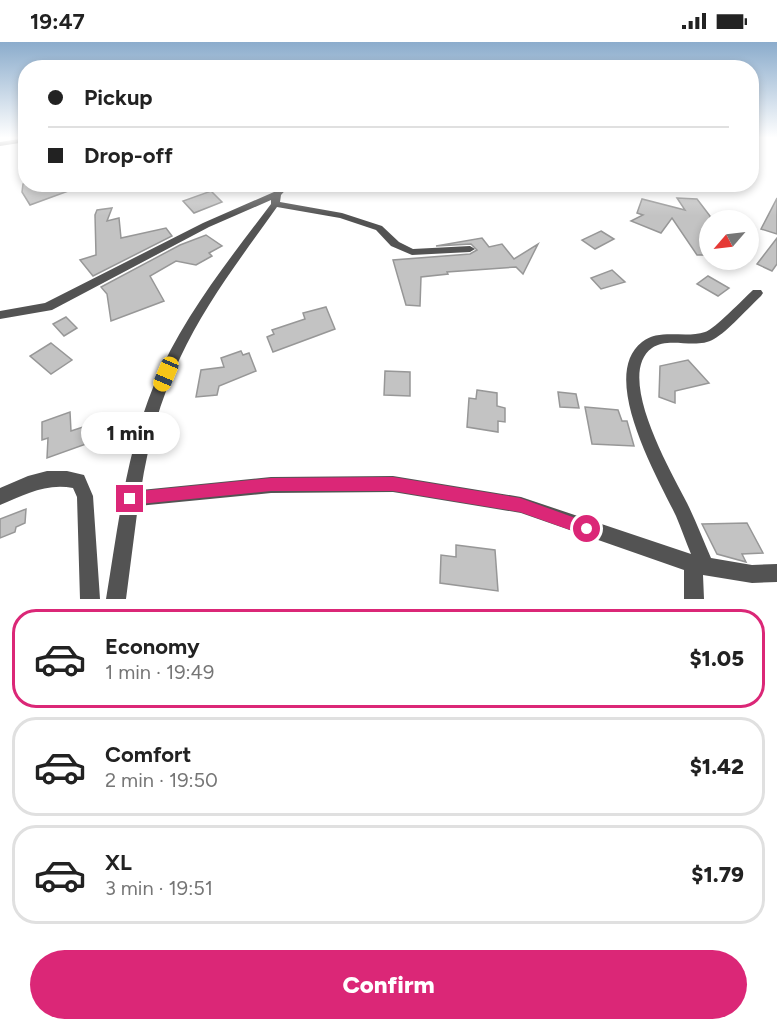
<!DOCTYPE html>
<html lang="en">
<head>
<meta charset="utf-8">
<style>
	:root { --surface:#fff; --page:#f2f2f2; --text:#222; --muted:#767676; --line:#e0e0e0; --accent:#db2777 }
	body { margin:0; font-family:Figtree,sans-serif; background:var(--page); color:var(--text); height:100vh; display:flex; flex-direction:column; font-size:22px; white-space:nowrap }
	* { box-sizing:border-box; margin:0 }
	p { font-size:20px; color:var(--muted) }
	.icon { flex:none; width:33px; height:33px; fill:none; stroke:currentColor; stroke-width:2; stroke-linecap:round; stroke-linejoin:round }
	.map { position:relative; height:557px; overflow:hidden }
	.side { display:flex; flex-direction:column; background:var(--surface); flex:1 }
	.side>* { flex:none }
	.banner { position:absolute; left:18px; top:18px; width:741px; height:132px; border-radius:24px; box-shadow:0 3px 9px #0003; display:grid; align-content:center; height:132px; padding:0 30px; background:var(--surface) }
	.needle { width:39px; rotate:242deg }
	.tools { position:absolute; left:699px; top:168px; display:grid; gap:12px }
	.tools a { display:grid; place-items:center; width:60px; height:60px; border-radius:50%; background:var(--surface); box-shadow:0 3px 9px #0003; font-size:30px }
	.end { position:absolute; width:27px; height:27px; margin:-14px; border:8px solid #db2777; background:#fff; box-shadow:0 0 0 3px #fff }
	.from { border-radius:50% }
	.bubble { position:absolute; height:42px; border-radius:21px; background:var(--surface); box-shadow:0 3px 9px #0003; font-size:20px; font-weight:800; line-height:42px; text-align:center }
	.car { position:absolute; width:18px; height:36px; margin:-18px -9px; border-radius:8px; box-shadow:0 0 4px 2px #0007; background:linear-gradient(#f5c518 24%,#345 0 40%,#f5c518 0 76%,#345 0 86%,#f5c518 0) }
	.banner b { display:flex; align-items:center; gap:21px; height:57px; font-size:22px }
	.banner b+b { border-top:2px solid var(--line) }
	.banner i { width:15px; height:15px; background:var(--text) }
	ul { padding:10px 0 0; list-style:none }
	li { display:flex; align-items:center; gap:18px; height:99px; margin:0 12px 9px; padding:0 18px; border:3px solid var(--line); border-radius:24px }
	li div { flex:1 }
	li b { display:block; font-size:22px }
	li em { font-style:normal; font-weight:800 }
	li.active { border-color:var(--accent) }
	li>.icon { width:54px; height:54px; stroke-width:1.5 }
	.action { display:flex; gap:12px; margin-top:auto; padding:12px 30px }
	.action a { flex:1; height:69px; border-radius:36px; background:var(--accent); color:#fff; font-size:24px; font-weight:800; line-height:69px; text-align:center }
	.status { display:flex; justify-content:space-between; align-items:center; height:42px; padding:0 30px; background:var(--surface); direction:ltr }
	.status svg { height:16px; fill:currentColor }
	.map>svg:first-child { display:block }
	.building { fill:#c3c3c3; stroke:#979797; stroke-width:1.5 }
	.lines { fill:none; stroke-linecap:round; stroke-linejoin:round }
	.street { fill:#535353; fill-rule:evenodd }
	.route { fill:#db2777 }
</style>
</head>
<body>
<div class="status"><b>19:47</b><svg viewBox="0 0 49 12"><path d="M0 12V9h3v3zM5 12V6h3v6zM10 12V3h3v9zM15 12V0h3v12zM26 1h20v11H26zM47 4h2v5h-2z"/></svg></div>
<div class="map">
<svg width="777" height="557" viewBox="0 0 777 557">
	<rect width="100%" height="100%" fill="#fff"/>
	<g class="building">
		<path d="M23 142H82V144L30 163 22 150Z"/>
		<path d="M211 149 222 160 194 171 183 159Z"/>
		<path d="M677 156 697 157 710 174V213H697L672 176 661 191 631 179 643 173 637 171 642 157 685 168Z"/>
		<path d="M777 156V192L761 187Z"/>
		<path d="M112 166 107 179 119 176 121 196 166 186 172 194 93 234 80 218 96 213 95 173 97 168Z"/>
		<path d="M601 189 614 197 595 207 582 198Z"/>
		<path d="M206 193 222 204 209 211 212 214 196 223 176 219 150 234 164 259 111 279 107 252 101 245 180 203Z"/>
		<path d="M482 196 489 205 502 202 514 217 538 202 523 232 516 225 447 230 448 232 421 235 420 264 406 263 393 218 470 212 477 208 471 202 436 204Z"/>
		<path d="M777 196V222L772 229 757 222Z"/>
		<path d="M612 228 625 240 601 247 591 236Z"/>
		<path d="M708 234 729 246 718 254 697 242Z"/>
		<path d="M326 265 335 287 273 310 267 295 274 292 272 288 305 277 303 271Z"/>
		<path d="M66 275 77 286 64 294 53 282Z"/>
		<path d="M51 301 72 318 51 332 30 314Z"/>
		<path d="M241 309 243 313 249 311 256 329 219 344 217 353 196 355 201 328 224 325 221 316Z"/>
		<path d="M688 318 709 341 675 349V361L659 355 660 324Z"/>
		<path d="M385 329 410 330V354L384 353Z"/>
		<path d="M477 348 497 351V364L505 366V380L498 379V390L467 385 469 356 476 357Z"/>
		<path d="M558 350 576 352 579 366 560 365Z"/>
		<path d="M585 365 618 368 622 379H627L634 404 592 402Z"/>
		<path d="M70 370 71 389 86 384V402L47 416 48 396 42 398V380Z"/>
		<path d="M26 467 25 481 16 485 15 490 0 496V477Z"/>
		<path d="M747 481 763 511 742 512 746 520 717 512 702 482Z"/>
		<path d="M456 503 495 508 498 549 440 541 441 513 456 515Z"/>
	</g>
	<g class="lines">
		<g class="street">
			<path d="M26 96V100L0 104V100Z"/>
			<path d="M282 142H291L281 153 280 160 342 171 382 184 399 200 413 207 470 204 475 207 470 210 412 213 391 204 376 188 340 176 277 165C243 213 205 262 180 316 160 358 148 402 141 448L271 435 393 434 521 455 691 512C686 500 681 486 676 474 658 436 598 334 642 300 660 286 685 297 705 290 715 287 743 257 753 248H761L763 251 761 254C749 265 727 290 714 297 696 308 669 294 652 306 614 333 672 431 687 461 696 479 703 498 711 516L752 523 777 522V540L752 541 703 533 704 557H684V528L521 471 393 450 271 451 138 464 126 557H106C118 485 126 411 154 343 182 276 228 219 271 162V158L209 185 52 268 0 277V269L45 261 203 181 274 150Z"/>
			<path d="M47 429H67L84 433 93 454 100 557H80L77 455 73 446C45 441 25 453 0 463V446L28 434Z"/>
		</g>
	</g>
	<linearGradient id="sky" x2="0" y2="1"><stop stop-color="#8baccc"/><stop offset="0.55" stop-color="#fff"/><stop offset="1" stop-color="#fff" stop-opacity="0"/></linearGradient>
	<rect width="777" height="174" fill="url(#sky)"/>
	<path class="route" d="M393 435 520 456 592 482 594 487 587 494 520 470 393 449H271L130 463 123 457 130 450 271 436Z"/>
</svg>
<div class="tools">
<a><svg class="needle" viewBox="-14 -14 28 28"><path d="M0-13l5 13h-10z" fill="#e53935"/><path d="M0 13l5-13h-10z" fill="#767676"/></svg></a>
</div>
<i class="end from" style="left:587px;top:487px"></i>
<i class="end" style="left:130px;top:457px"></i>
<div class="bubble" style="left:81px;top:370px;width:99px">1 min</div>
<i class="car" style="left:166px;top:332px;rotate:203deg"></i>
<div class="banner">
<b><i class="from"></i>Pickup</b>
<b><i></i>Drop-off</b>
</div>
</div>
<section class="side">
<ul>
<li class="active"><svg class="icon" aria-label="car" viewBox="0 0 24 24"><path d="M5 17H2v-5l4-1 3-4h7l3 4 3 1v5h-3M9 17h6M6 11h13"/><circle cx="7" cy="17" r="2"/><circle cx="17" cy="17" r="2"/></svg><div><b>Economy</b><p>1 min · 19:49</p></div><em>$1.05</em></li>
<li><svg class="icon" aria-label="car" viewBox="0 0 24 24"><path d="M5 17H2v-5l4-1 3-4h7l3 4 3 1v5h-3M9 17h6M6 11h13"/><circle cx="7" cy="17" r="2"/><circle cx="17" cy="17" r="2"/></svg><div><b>Comfort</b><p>2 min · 19:50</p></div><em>$1.42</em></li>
<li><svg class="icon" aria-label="car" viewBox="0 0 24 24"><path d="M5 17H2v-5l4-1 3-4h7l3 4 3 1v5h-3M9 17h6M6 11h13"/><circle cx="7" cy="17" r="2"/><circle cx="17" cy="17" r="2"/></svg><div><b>XL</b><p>3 min · 19:51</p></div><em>$1.79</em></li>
</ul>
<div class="action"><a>Confirm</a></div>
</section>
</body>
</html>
